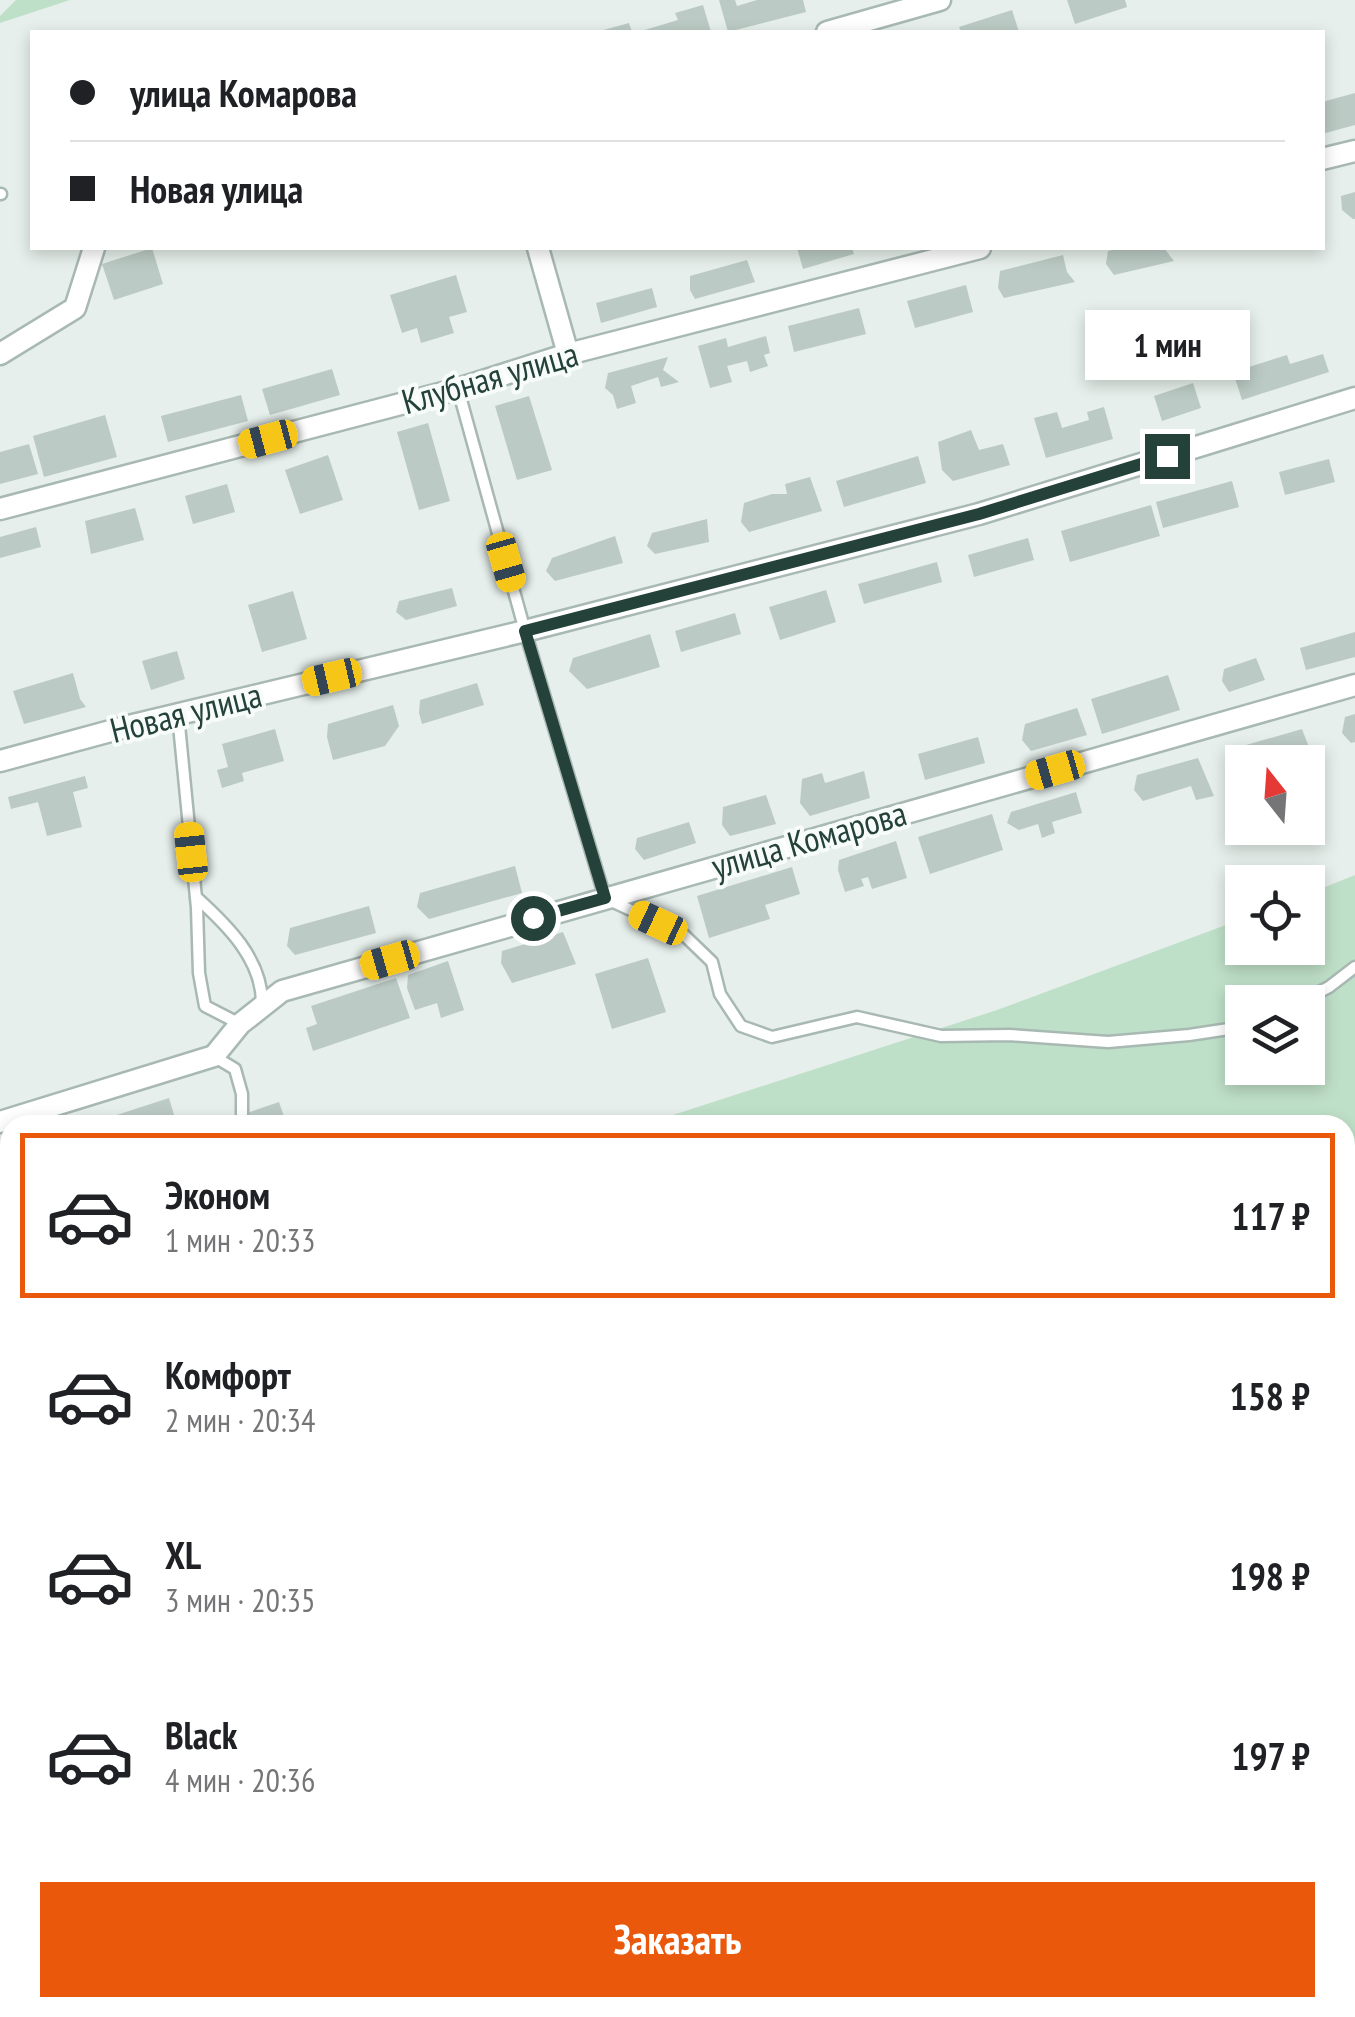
<!DOCTYPE html>
<html lang="ru">
<head>
<meta charset="utf-8">
<style>
	:root { --surface:#fff; --page:#f2f2f2; --text:#202124; --muted:#757577; --line:#e0e0e0; --accent:#ea580c }
	body { margin:0; font-family:"PT Sans Narrow",sans-serif; background:var(--page); color:var(--text); height:100vh; display:flex; flex-direction:column; font-size:38px; white-space:nowrap }
	* { box-sizing:border-box; margin:0 }
	p { font-size:32px; color:var(--muted) }
	.icon { flex:none; width:55px; height:55px; fill:none; stroke:currentColor; stroke-width:2; stroke-linecap:round; stroke-linejoin:round }
	.map { position:relative; flex:1; overflow:hidden }
	.side { position:absolute; left:0px; top:1115px; width:1355px; height:902px; display:flex; flex-direction:column; background:var(--surface); border-radius:30px 30px 0 0; box-shadow:0 5px 15px #0003 }
	.side>* { flex:none }
	.guide { position:absolute; left:30px; top:30px; width:1295px; height:220px; border-radius:0px; box-shadow:0 5px 15px #0003; display:grid; align-content:center; height:220px; padding:0 40px; background:var(--surface) }
	.needle { width:65px; rotate:343deg }
	.fabs { position:absolute; left:1225px; top:745px; display:grid; gap:20px }
	.fabs a { display:grid; place-items:center; width:100px; height:100px; border-radius:0px; background:var(--surface); box-shadow:0 5px 15px #0003; font-size:50px }
	.end { position:absolute; width:45px; height:45px; margin:-22px; border:12px solid #24423a; background:#fff; box-shadow:0 0 0 5px #fff }
	.from { border-radius:50% }
	.bubble { position:absolute; height:70px; border-radius:0px; background:var(--surface); box-shadow:0 5px 15px #0003; font-size:32px; font-weight:700; line-height:70px; text-align:center }
	.car { position:absolute; width:30px; height:60px; margin:-30px -15px; border-radius:12px; box-shadow:0 0 8px 2px #0007; background:linear-gradient(#f5c518 24%,#345 0 40%,#f5c518 0 76%,#345 0 86%,#f5c518 0) }
	.guide b { display:flex; align-items:center; gap:35px; height:95px; font-size:38px }
	.guide b+b { border-top:2px solid var(--line) }
	.guide i { width:25px; height:25px; background:var(--text) }
	ul { padding:18px 0 0; list-style:none }
	li { display:flex; align-items:center; gap:30px; height:165px; margin:0 20px 15px; padding:0 20px; border:5px solid transparent; border-radius:0px }
	li div { flex:1 }
	li b { display:block; font-size:38px }
	li em { font-style:normal; font-weight:700 }
	li.selected { border-color:var(--accent) }
	li>.icon { width:90px; height:90px; stroke-width:1.5 }
	.button { display:flex; gap:20px; margin-top:auto; padding:20px 40px }
	.button a { flex:1; height:115px; border-radius:0px; background:var(--accent); color:#fff; font-size:40px; font-weight:700; line-height:115px; text-align:center }
	.map>svg:first-child { display:block }
	.green { fill:#bfe0c8; fill-rule:evenodd }
	.building { fill:#bbcac4 }
	.lines { fill:none; stroke-linecap:round; stroke-linejoin:round }
	.service-casing { stroke:#a8b8b2; stroke-width:15 }
	.minor-casing { stroke:#a8b8b2; stroke-width:25 }
	.service { stroke:#fff; stroke-width:10 }
	.minor { stroke:#fff; stroke-width:20 }
	.route { stroke:#24423a; stroke-width:12 }
	.labels { text-anchor:middle; stroke-width:8; stroke-linejoin:round; paint-order:stroke }
	.street-label { font-size:35px; fill:#24423a; stroke:#f7fbf9 }
</style>
</head>
<body>
<div class="map">
<svg width="1355" height="2017" viewBox="0 0 1355 2017">
	<rect width="100%" height="100%" fill="#e6efeb"/>
	<g class="green">
		<path d="M16 0H70L0 23V16Z"/>
		<path d="M1355 875V2017H980L975 2008H1345V1125H642L997 1010 1242 919V948H1308V894ZM1242 1002H1308V1068H1242Z"/>
	</g>
	<g class="building">
		<path d="M719 0H735L737 6 757 0H803L806 12 728 32Z"/>
		<path d="M1067 0H1125L1127 7 1075 24Z"/>
		<path d="M703 5 711 32H638L678 20 675 13Z"/>
		<path d="M1012 10 1019 32H961L959 27Z"/>
		<path d="M629 23 632 32H600V31Z"/>
		<path d="M1355 93V125L1322 134V102Z"/>
		<path d="M1355 192V219H1353L1342 210 1341 196Z"/>
		<path d="M152 248 163 284 114 300 102 264Z"/>
		<path d="M797 248H852L854 254 803 269Z"/>
		<path d="M1122 248H1164L1174 261 1114 275 1106 264 1108 251Z"/>
		<path d="M1063 255 1067 272 1075 282 1004 298 998 288 1000 271Z"/>
		<path d="M747 260 755 282 695 299 690 290V276Z"/>
		<path d="M456 275 467 312 449 317 454 333 421 343 417 328 402 333 390 295Z"/>
		<path d="M966 285 973 312 915 328 907 301Z"/>
		<path d="M652 288 657 307 601 323 596 303Z"/>
		<path d="M859 308 866 334 794 352 788 326Z"/>
		<path d="M766 336 770 353 764 355 768 366 750 372 747 361 727 366 732 382 710 388 698 346 726 338 728 347Z"/>
		<path d="M1323 354 1329 372 1242 400 1233 372 1287 355 1290 364Z"/>
		<path d="M668 357 663 370 679 382 661 387 658 377 631 386 636 403 617 409 613 395 605 388 608 373Z"/>
		<path d="M332 369 340 395 270 415 262 389Z"/>
		<path d="M1193 383 1201 408 1162 421 1154 396Z"/>
		<path d="M241 395 248 421 168 442 161 416Z"/>
		<path d="M529 396 552 470 517 480 495 406Z"/>
		<path d="M1104 407 1113 439 1046 458 1034 418 1057 412 1062 428 1089 420 1087 412Z"/>
		<path d="M105 415 117 457 44 477 33 436Z"/>
		<path d="M428 423 450 501 419 510 397 432Z"/>
		<path d="M971 430 979 450 1003 444 1010 465 953 481 942 470 938 442Z"/>
		<path d="M29 444 38 474 0 484V452Z"/>
		<path d="M328 455 343 500 300 514 285 470Z"/>
		<path d="M918 456 926 483 844 507 836 481Z"/>
		<path d="M1329 459 1335 482 1285 495 1279 472Z"/>
		<path d="M810 477 822 511 749 532 741 522 744 503 772 494H787L785 484Z"/>
		<path d="M1232 481 1239 507 1163 528 1156 502Z"/>
		<path d="M227 484 235 512 193 524 185 496Z"/>
		<path d="M1151 505 1160 536 1070 562 1061 531Z"/>
		<path d="M135 508 144 540 91 554 85 521Z"/>
		<path d="M707 519 709 542 655 554 647 546 652 533Z"/>
		<path d="M36 527 41 547 0 558V537Z"/>
		<path d="M615 536 623 563 555 581 546 571 552 558Z"/>
		<path d="M1028 538 1034 560 974 577 968 555Z"/>
		<path d="M937 562 942 582 864 604 858 584Z"/>
		<path d="M452 588 457 606 406 620 396 612 399 601Z"/>
		<path d="M826 590 836 622 780 640 769 607Z"/>
		<path d="M293 591 307 639 262 652 248 605Z"/>
		<path d="M735 613 741 634 681 652 675 631Z"/>
		<path d="M1355 632V657L1306 670 1300 648Z"/>
		<path d="M650 634 660 667 587 689 569 671 573 658Z"/>
		<path d="M177 651 185 679 151 690 142 661Z"/>
		<path d="M1256 658 1265 680 1229 692 1222 681 1224 669Z"/>
		<path d="M73 673 80 699 86 707 24 724 13 691Z"/>
		<path d="M1168 675 1180 710 1102 734 1091 699Z"/>
		<path d="M477 683 484 705 422 724 419 713 420 700Z"/>
		<path d="M393 705 399 726 385 746 333 760 327 737 328 724Z"/>
		<path d="M1077 708 1087 735 1031 751 1022 740 1025 724Z"/>
		<path d="M1355 714V742L1351 743 1342 733 1345 717Z"/>
		<path d="M275 729 284 761 242 773 244 781 222 788 217 770 228 767 222 744Z"/>
		<path d="M1302 729 1317 768 1308 770V762H1297L1296 758 1280 762H1239V747Z"/>
		<path d="M978 737 985 763 925 780 918 754Z"/>
		<path d="M1198 758 1214 796 1196 800 1191 786 1143 801 1134 790 1137 775Z"/>
		<path d="M864 771 870 798 810 816 800 803 802 779 822 773 825 783Z"/>
		<path d="M85 776 88 788 73 792 82 827 47 836 38 802 11 809 8 797Z"/>
		<path d="M1076 792 1082 813 1052 822 1055 833 1042 838 1038 824 1019 830 1007 823 1011 812Z"/>
		<path d="M766 795 776 824 730 836 722 825 723 807Z"/>
		<path d="M992 814 1003 850 930 874 918 837Z"/>
		<path d="M689 822 696 843 644 860 635 849 637 838Z"/>
		<path d="M896 841 907 878 872 889 868 877 861 879 864 886 845 892 838 870 839 860Z"/>
		<path d="M515 866 522 893 429 919 417 907 420 893Z"/>
		<path d="M792 867 800 894 765 905 770 919 709 938 697 896Z"/>
		<path d="M369 906 376 933 295 955 287 946 290 928Z"/>
		<path d="M563 932 576 964 512 983 501 963 502 951Z"/>
		<path d="M648 958 666 1012 612 1029 595 974Z"/>
		<path d="M448 961 464 1010 441 1018 437 1003 415 1010 407 988 408 975Z"/>
		<path d="M396 978 410 1018 313 1051 306 1028 317 1024 311 1006Z"/>
		<path d="M169 1098 177 1125H89V1124Z"/>
		<path d="M279 1102 287 1125H251L247 1113Z"/>
		<path d="M10 1150V1184H9L0 1153Z"/>
		<path d="M7 1195 10 1205 9 1313 0 1283V1197Z"/>
		<path d="M0 1604 10 1620V1664L0 1648Z"/>
		<path d="M0 1787 10 1802V1821L0 1827Z"/>
	</g>
	<g class="lines">
		<g class="service-casing">
			<g id="service">
				<path d="M0 194H1"/>
				<path d="M458 389 525 631 605 898 684 935 712 962 720 994 741 1026 772 1037 857 1017 941 1036 1009 1035 1108 1042 1189 1035 1242 1027"/>
				<path d="M178 715 197 908 199 973 205 1006 240 1024"/>
				<path d="M196 897C227 925 262 959 262 1003"/>
				<path d="M1300 1002 1329 987 1355 967"/>
				<path d="M215 1057 235 1069 242 1094V1125"/>
				<path d="M0 1339 10 1371"/>
				<path d="M0 1476 10 1472"/>
				<path d="M0 1733 10 1754"/>
				<path d="M0 1997 17 2017"/>
				<path d="M185 2008 192 2017"/>
				<path d="M402 2017 418 2008"/>
			</g>
		</g>
		<g class="minor-casing">
			<g id="minor">
				<path d="M827 32 940 0"/>
				<path d="M1322 159 1355 151"/>
				<path d="M538 248 568 354"/>
				<path d="M0 354 75 308 94 248"/>
				<path d="M0 509 458 389 568 354 980 248"/>
				<path d="M0 761 129 726 525 631 979 514 1355 398"/>
				<path d="M0 1122 214 1056 240 1024 282 991 1355 685"/>
				<path d="M0 1504 10 1538"/>
				<path d="M300 2008 307 2017"/>
			</g>
		</g>
		<use href="#service" class="service"/>
		<use href="#minor" class="minor"/>
	</g>
	<g class="lines">
		<path class="route" d="M533 918 605 898 525 631 979 514 1167 456"/>
	</g>
	<g class="labels">
		<g class="street-label">
			<text transform="translate(490 378) rotate(-16)" y="12">Клубная улица</text>
			<text transform="translate(186 713) rotate(-14)" y="12">Новая улица</text>
			<text transform="translate(809 840) rotate(-16)" y="12">улица Комарова</text>
		</g>
	</g>
</svg>
<div class="fabs">
<a><svg class="needle" viewBox="-14 -14 28 28"><path d="M0-13l5 13h-10z" fill="#e53935"/><path d="M0 13l5-13h-10z" fill="#757577"/></svg></a>
<a><svg class="icon" aria-label="locate" viewBox="0 0 24 24"><circle cx="12" cy="12" r="6"/><path d="M12 2v4M12 18v4M2 12h4M18 12h4"/></svg></a>
<a><svg class="icon" aria-label="layers" viewBox="0 0 24 24"><path d="M12 4l9 5-9 5-9-5zM3 14l9 5 9-5"/></svg></a>
</div>
<i class="end from" style="left:533px;top:918px"></i>
<i class="end" style="left:1167px;top:456px"></i>
<div class="bubble" style="left:1085px;top:310px;width:165px">1 мин</div>
<i class="car" style="left:268px;top:439px;rotate:255deg"></i>
<i class="car" style="left:506px;top:562px;rotate:164deg"></i>
<i class="car" style="left:332px;top:677px;rotate:257deg"></i>
<i class="car" style="left:1055px;top:770px;rotate:254deg"></i>
<i class="car" style="left:191px;top:852px;rotate:354deg"></i>
<i class="car" style="left:658px;top:923px;rotate:295deg"></i>
<i class="car" style="left:390px;top:960px;rotate:254deg"></i>
<div class="guide">
<b><i class="from"></i>улица Комарова</b>
<b><i></i>Новая улица</b>
</div>
<section class="side">
<ul>
<li class="selected"><svg class="icon" aria-label="car" viewBox="0 0 24 24"><path d="M5 17H2v-5l4-1 3-4h7l3 4 3 1v5h-3M9 17h6M6 11h13"/><circle cx="7" cy="17" r="2"/><circle cx="17" cy="17" r="2"/></svg><div><b>Эконом</b><p>1 мин · 20:33</p></div><em>117 ₽</em></li>
<li><svg class="icon" aria-label="car" viewBox="0 0 24 24"><path d="M5 17H2v-5l4-1 3-4h7l3 4 3 1v5h-3M9 17h6M6 11h13"/><circle cx="7" cy="17" r="2"/><circle cx="17" cy="17" r="2"/></svg><div><b>Комфорт</b><p>2 мин · 20:34</p></div><em>158 ₽</em></li>
<li><svg class="icon" aria-label="car" viewBox="0 0 24 24"><path d="M5 17H2v-5l4-1 3-4h7l3 4 3 1v5h-3M9 17h6M6 11h13"/><circle cx="7" cy="17" r="2"/><circle cx="17" cy="17" r="2"/></svg><div><b>XL</b><p>3 мин · 20:35</p></div><em>198 ₽</em></li>
<li><svg class="icon" aria-label="car" viewBox="0 0 24 24"><path d="M5 17H2v-5l4-1 3-4h7l3 4 3 1v5h-3M9 17h6M6 11h13"/><circle cx="7" cy="17" r="2"/><circle cx="17" cy="17" r="2"/></svg><div><b>Black</b><p>4 мин · 20:36</p></div><em>197 ₽</em></li>
</ul>
<div class="button"><a>Заказать</a></div>
</section>
</div>
</body>
</html>
